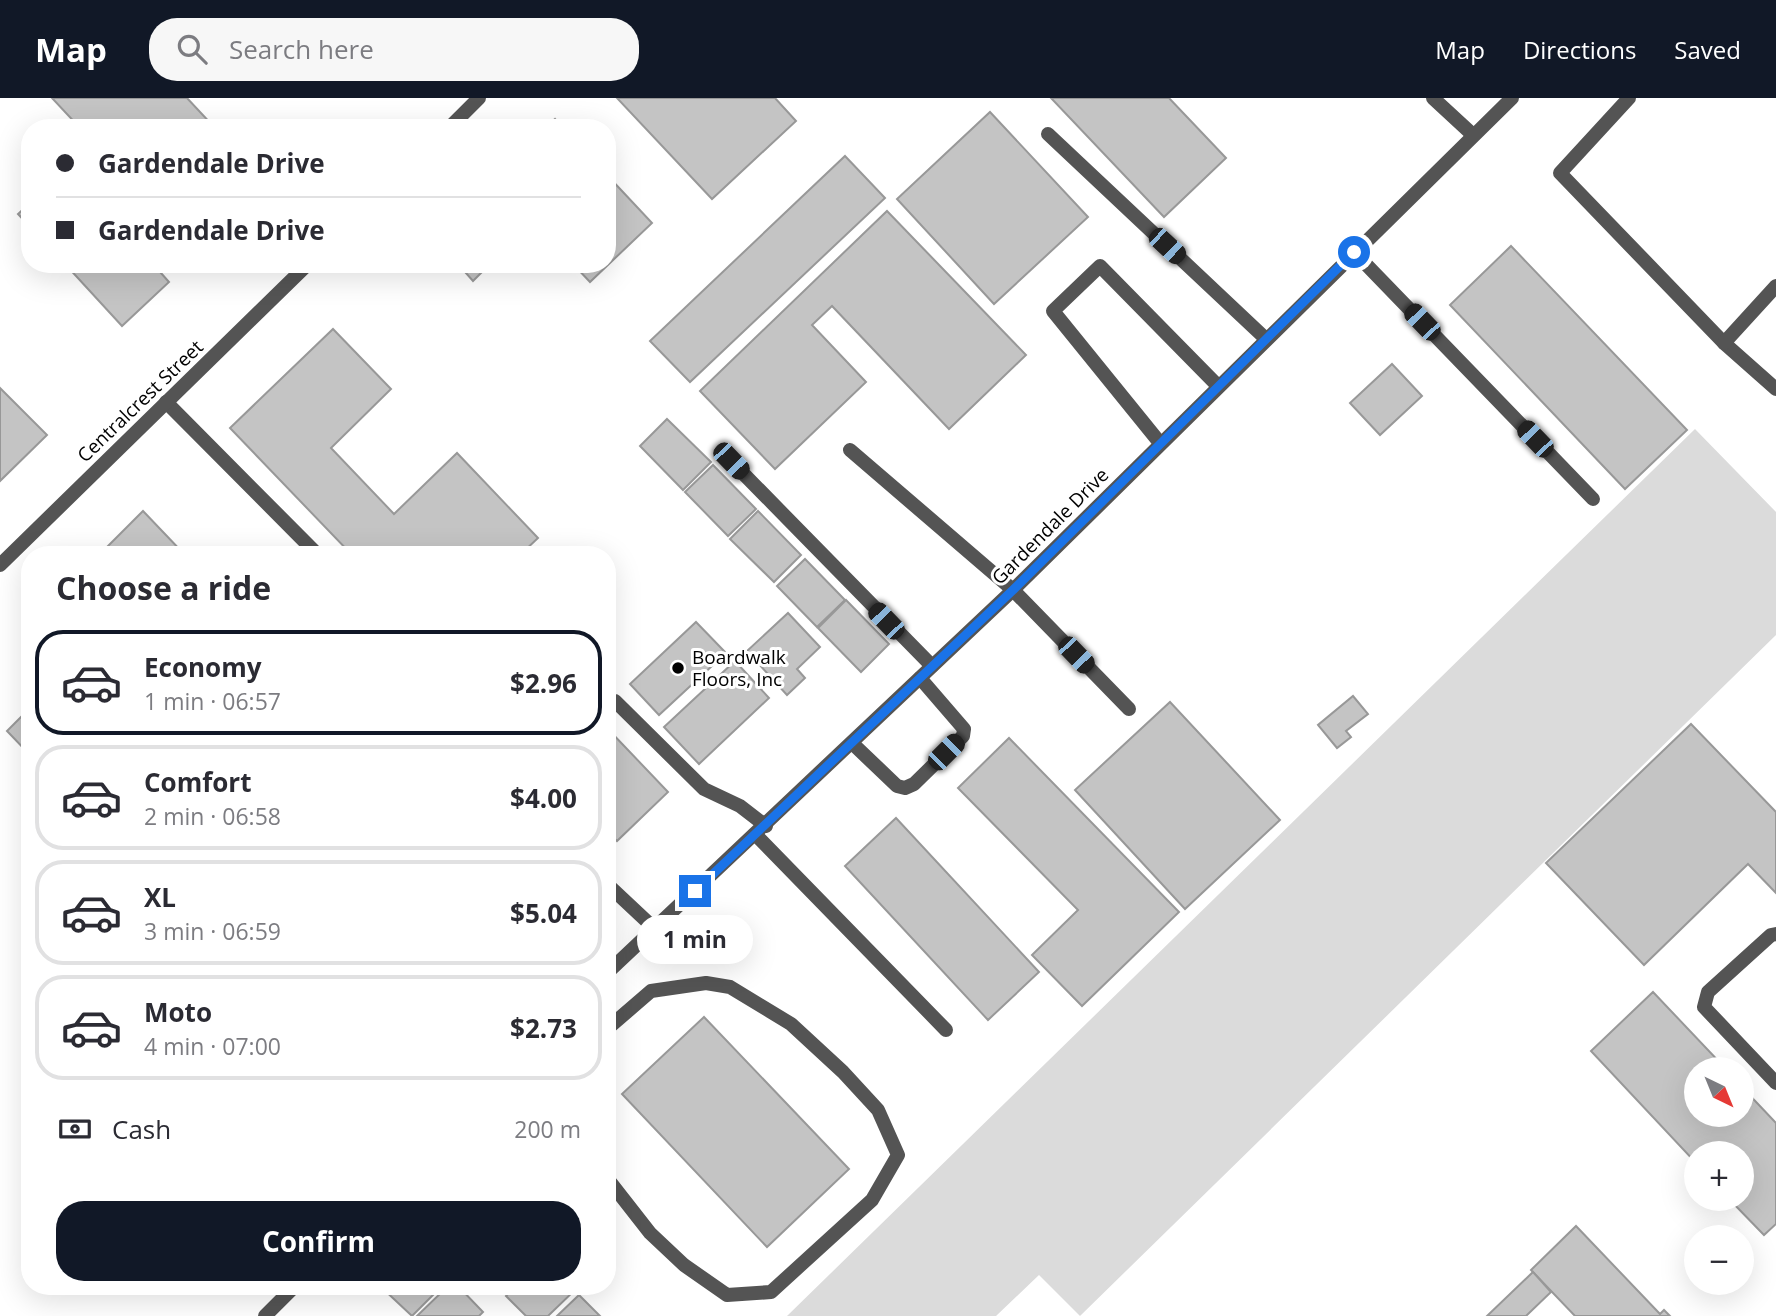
<!DOCTYPE html>
<html lang="en">
<head>
<meta charset="utf-8">
<style>
	:root { --surface:#fff; --page:#f7f7f7; --text:#2b2b33; --muted:#7c7c81; --line:#e1e1e2; --accent:#111827 }
	body { margin:0; font-family:"Open Sans",sans-serif; background:var(--page); color:var(--text); height:100vh; display:flex; flex-direction:column; font-size:26px; white-space:nowrap }
	* { box-sizing:border-box; margin:0 }
	p { font-size:23px; color:var(--muted) }
	.icon { flex:none; width:38px; height:38px; fill:none; stroke:currentColor; stroke-width:2; stroke-linecap:round; stroke-linejoin:round }
	.map { position:relative; flex:1; overflow:hidden }
	.details { position:absolute; left:21px; top:448px; width:595px; height:749px; display:flex; flex-direction:column; background:var(--surface); border-radius:28px; box-shadow:0 7px 28px #0002 }
	.details>* { flex:none }
	.banner { position:absolute; left:21px; top:21px; width:595px; height:154px; border-radius:28px; box-shadow:0 7px 28px #0002; display:grid; align-content:center; height:154px; padding:0 35px; background:var(--surface) }
	.needle { width:46px; rotate:137deg }
	.controls { position:absolute; left:1684px; top:959px; display:grid; gap:14px }
	.controls a { display:grid; place-items:center; width:70px; height:70px; border-radius:50%; background:var(--surface); box-shadow:0 7px 28px #0002; font-size:35px }
	.end { position:absolute; width:32px; height:32px; margin:-16px; border:9px solid #1a73e8; background:#fff; box-shadow:0 0 0 4px #fff }
	.from { border-radius:50% }
	.bubble { position:absolute; height:49px; border-radius:24px; background:var(--surface); box-shadow:0 7px 28px #0002; font-size:23px; font-weight:700; line-height:49px; text-align:center }
	.car { position:absolute; width:21px; height:42px; margin:-21px -10px; border-radius:9px; box-shadow:0 0 5px 2px #0007; background:linear-gradient(#222 24%,#8ab4d8 0 40%,#222 0 76%,#8ab4d8 0 86%,#222 0) }
	.banner b { display:flex; align-items:center; gap:24px; height:66px; font-size:26px }
	.banner b+b { border-top:2px solid var(--line) }
	.banner i { width:18px; height:18px; background:var(--text) }
	ul { padding:0; list-style:none }
	li { display:flex; align-items:center; gap:21px; height:105px; margin:0 14px 10px; padding:0 21px; border:4px solid var(--line); border-radius:28px }
	li div { flex:1 }
	li b { display:block; font-size:26px }
	li em { font-style:normal; font-weight:700 }
	li.current { border-color:var(--accent) }
	li>.icon { width:63px; height:63px; stroke-width:1.5 }
	h2 { padding:0 35px; font-size:32px; line-height:84px }
	.pay { display:flex; align-items:center; gap:18px; height:77px; padding:0 35px; font-size:26px }
	.pay p { margin-inline-start:auto }
	.cta { display:flex; gap:14px; margin-top:auto; padding:14px 35px }
	.cta a { flex:1; height:80px; border-radius:28px; background:var(--accent); color:#fff; font-size:28px; font-weight:700; line-height:80px; text-align:center }
	header { display:flex; align-items:center; gap:42px; box-sizing:border-box; height:98px; padding:0 35px; background:var(--accent); color:#fff }
	header strong { font-size:33px }
	nav { display:flex; gap:38px; margin-inline-start:auto; font-size:24px }
	.search { width:490px; height:63px; background:var(--page); display:flex; align-items:center; gap:18px; box-sizing:border-box; padding:0 24px; border-radius:28px; color:var(--muted); font-size:26px }
	.map>svg:first-child { display:block }
	.green { fill:#dbdbdb }
	.building { fill:#c4c4c4; stroke:#989898; stroke-width:2 }
	.lines { fill:none; stroke-linecap:round; stroke-linejoin:round }
	.service { stroke:#545454; stroke-width:14 }
	.minor { stroke:#545454; stroke-width:14 }
	.tertiary { stroke:#545454; stroke-width:14 }
	.route { stroke:#1a73e8; stroke-width:9 }
	.poi-dot { fill:#000; stroke:#fff; stroke-width:2.5 }
	.labels { text-anchor:middle; stroke-width:6; stroke-linejoin:round; paint-order:stroke }
	.street-label { font-size:19px; fill:#000; stroke:#fff }
	.poi-label { font-size:19px; fill:#000; stroke:#fff; text-anchor:start }
</style>
</head>
<body>
<header>
<strong>Map</strong>
<div class="search"><svg class="icon" aria-label="search" viewBox="0 0 24 24"><circle cx="10" cy="10" r="6"/><path d="M15 15l6 6"/></svg>Search here</div>
<nav><a>Map</a><a>Directions</a><a>Saved</a></nav>
</header>
<div class="map">
<svg width="1776" height="1218" viewBox="0 0 1776 1218">
	<rect width="100%" height="100%" fill="#fff"/>
	<path class="green" d="M1695 331 1776 414V537L1080 1218 1039 1177 996 1218H787Z"/>
	<g class="building">
		<path d="M52 0H187L215 30H80Z"/>
		<path d="M617 0H775L796 23 712 101Z"/>
		<path d="M1051 0H1169L1226 60 1164 119Z"/>
		<path d="M990 14 1088 119 994 206 897 101Z"/>
		<path d="M555 21 563 30H545Z"/>
		<path d="M845 58 885 100 690 284 650 243Z"/>
		<path d="M607 77 652 125 590 184 573 166H607Z"/>
		<path d="M30 105V129L18 116Z"/>
		<path d="M887 113 1026 257 949 331 832 208 812 227 866 284 775 371 700 293Z"/>
		<path d="M1511 148 1687 332 1625 391 1450 207Z"/>
		<path d="M65 166H153L169 184 122 228Z"/>
		<path d="M458 166H490L473 183Z"/>
		<path d="M333 231 391 291 331 350 394 416 457 355 538 440 520 457H352L230 330Z"/>
		<path d="M1392 266 1422 298 1380 337 1350 305Z"/>
		<path d="M0 290 47 337 0 383Z"/>
		<path d="M667 321 711 364 683 392 640 348Z"/>
		<path d="M713 367 756 411 728 438 685 394Z"/>
		<path d="M143 413 185 457H99Z"/>
		<path d="M758 413 801 457 774 484 730 441Z"/>
		<path d="M805 461 845 502 817 529 777 488Z"/>
		<path d="M846 502 889 546 861 574 818 530Z"/>
		<path d="M788 515 820 549 797 571 805 580 787 597 747 553Z"/>
		<path d="M696 524 726 555 659 617 630 586Z"/>
		<path d="M735 563 769 600 699 666 664 629Z"/>
		<path d="M1353 598 1368 616 1346 633 1351 639 1337 650 1318 627Z"/>
		<path d="M1170 604 1280 722 1185 811 1075 692Z"/>
		<path d="M30 610V657L7 633Z"/>
		<path d="M1691 626 1776 714V795L1748 766 1644 867 1546 765Z"/>
		<path d="M607 630 668 694 617 743 607 733Z"/>
		<path d="M1009 640 1179 814 1082 908 1032 857 1078 812 958 690Z"/>
		<path d="M896 720 1039 874 988 922 845 768Z"/>
		<path d="M1653 894 1726 971H1696V1017H1741V988L1776 1025V1126L1764 1137 1729 1101H1741V1055H1696V1065L1591 953Z"/>
		<path d="M704 919 849 1071 767 1149 622 996Z"/>
		<path d="M1576 1128 1660 1216 1664 1212 1670 1218H1575L1531 1172Z"/>
		<path d="M1533 1174 1551 1194 1526 1218H1487Z"/>
		<path d="M380 1188H442L412 1218Z"/>
		<path d="M448 1188H458L483 1214 479 1218H417Z"/>
		<path d="M516 1188H572L575 1192 548 1218H526L506 1198Z"/>
		<path d="M579 1197 600 1218H557Z"/>
	</g>
	<g class="lines">
		<g class="service">
			<path d="M1433 0 1473 37"/>
			<path d="M1629 0 1560 75 1724 245 1776 291"/>
			<path d="M1048 36 1266 241"/>
			<path d="M1354 154 1593 401"/>
			<path d="M1724 245 1776 188"/>
			<path d="M166 304 318 457"/>
			<path d="M1160 345 1053 213 1100 168 1218 288"/>
			<path d="M850 352 1013 492 1129 611"/>
			<path d="M731 363 932 568"/>
			<path d="M615 603 704 691 740 708 766 728"/>
			<path d="M852 645 897 688 905 690 914 686 963 638 964 631 920 580"/>
			<path d="M756 737 946 932"/>
			<path d="M607 786 655 831"/>
			<path d="M1776 836 1771 837 1708 894 1704 909 1776 985"/>
			<path d="M607 931 651 893 706 885 730 889 791 926 843 974 878 1012 898 1057 872 1102 771 1194 727 1197 684 1167 650 1135 607 1080"/>
		</g>
		<g class="minor">
			<path d="M607 875 1013 492 1512 0"/>
			<path d="M265 1218 295 1188"/>
		</g>
		<g class="tertiary">
			<path d="M449 30 479 0"/>
			<path d="M0 467 308 166"/>
		</g>
	</g>
	<g class="lines">
		<path class="route" d="M695 793 1013 492 1354 154"/>
	</g>
	<circle class="poi-dot" cx="678" cy="570" r="7"/>
	<g class="labels">
		<g class="street-label">
			<text transform="translate(140 303) rotate(-44)" y="7">Centralcrest Street</text>
			<text transform="translate(1050 428) rotate(-45)" y="7">Gardendale Drive</text>
		</g>
		<g class="poi-label">
			<text x="692" y="566">Boardwalk<tspan x="692" dy="22">Floors, Inc</tspan></text>
		</g>
	</g>
</svg>
<div class="controls">
<a><svg class="needle" viewBox="-14 -14 28 28"><path d="M0-13l5 13h-10z" fill="#e53935"/><path d="M0 13l5-13h-10z" fill="#7c7c81"/></svg></a>
<a>+</a>
<a>−</a>
</div>
<i class="end from" style="left:1354px;top:154px"></i>
<i class="end" style="left:695px;top:793px"></i>
<div class="bubble" style="left:637px;top:817px;width:116px">1 min</div>
<i class="car" style="left:1167px;top:148px;rotate:133deg"></i>
<i class="car" style="left:1422px;top:224px;rotate:316deg"></i>
<i class="car" style="left:1535px;top:341px;rotate:316deg"></i>
<i class="car" style="left:731px;top:363px;rotate:136deg"></i>
<i class="car" style="left:886px;top:523px;rotate:316deg"></i>
<i class="car" style="left:1076px;top:557px;rotate:136deg"></i>
<i class="car" style="left:946px;top:654px;rotate:45deg"></i>
<div class="banner">
<b><i class="from"></i>Gardendale Drive</b>
<b><i></i>Gardendale Drive</b>
</div>
<section class="details">
<h2>Choose a ride</h2>
<ul>
<li class="current"><svg class="icon" aria-label="car" viewBox="0 0 24 24"><path d="M5 17H2v-5l4-1 3-4h7l3 4 3 1v5h-3M9 17h6M6 11h13"/><circle cx="7" cy="17" r="2"/><circle cx="17" cy="17" r="2"/></svg><div><b>Economy</b><p>1 min · 06:57</p></div><em>$2.96</em></li>
<li><svg class="icon" aria-label="car" viewBox="0 0 24 24"><path d="M5 17H2v-5l4-1 3-4h7l3 4 3 1v5h-3M9 17h6M6 11h13"/><circle cx="7" cy="17" r="2"/><circle cx="17" cy="17" r="2"/></svg><div><b>Comfort</b><p>2 min · 06:58</p></div><em>$4.00</em></li>
<li><svg class="icon" aria-label="car" viewBox="0 0 24 24"><path d="M5 17H2v-5l4-1 3-4h7l3 4 3 1v5h-3M9 17h6M6 11h13"/><circle cx="7" cy="17" r="2"/><circle cx="17" cy="17" r="2"/></svg><div><b>XL</b><p>3 min · 06:59</p></div><em>$5.04</em></li>
<li><svg class="icon" aria-label="car" viewBox="0 0 24 24"><path d="M5 17H2v-5l4-1 3-4h7l3 4 3 1v5h-3M9 17h6M6 11h13"/><circle cx="7" cy="17" r="2"/><circle cx="17" cy="17" r="2"/></svg><div><b>Moto</b><p>4 min · 07:00</p></div><em>$2.73</em></li>
</ul>
<div class="pay"><svg class="icon" aria-label="cash" viewBox="0 0 24 24"><path d="M3 7h18v10H3z"/><circle cx="12" cy="12" r="2"/></svg>Cash<p>200 m</p></div>
<div class="cta"><a>Confirm</a></div>
</section>
</div>
</body>
</html>
